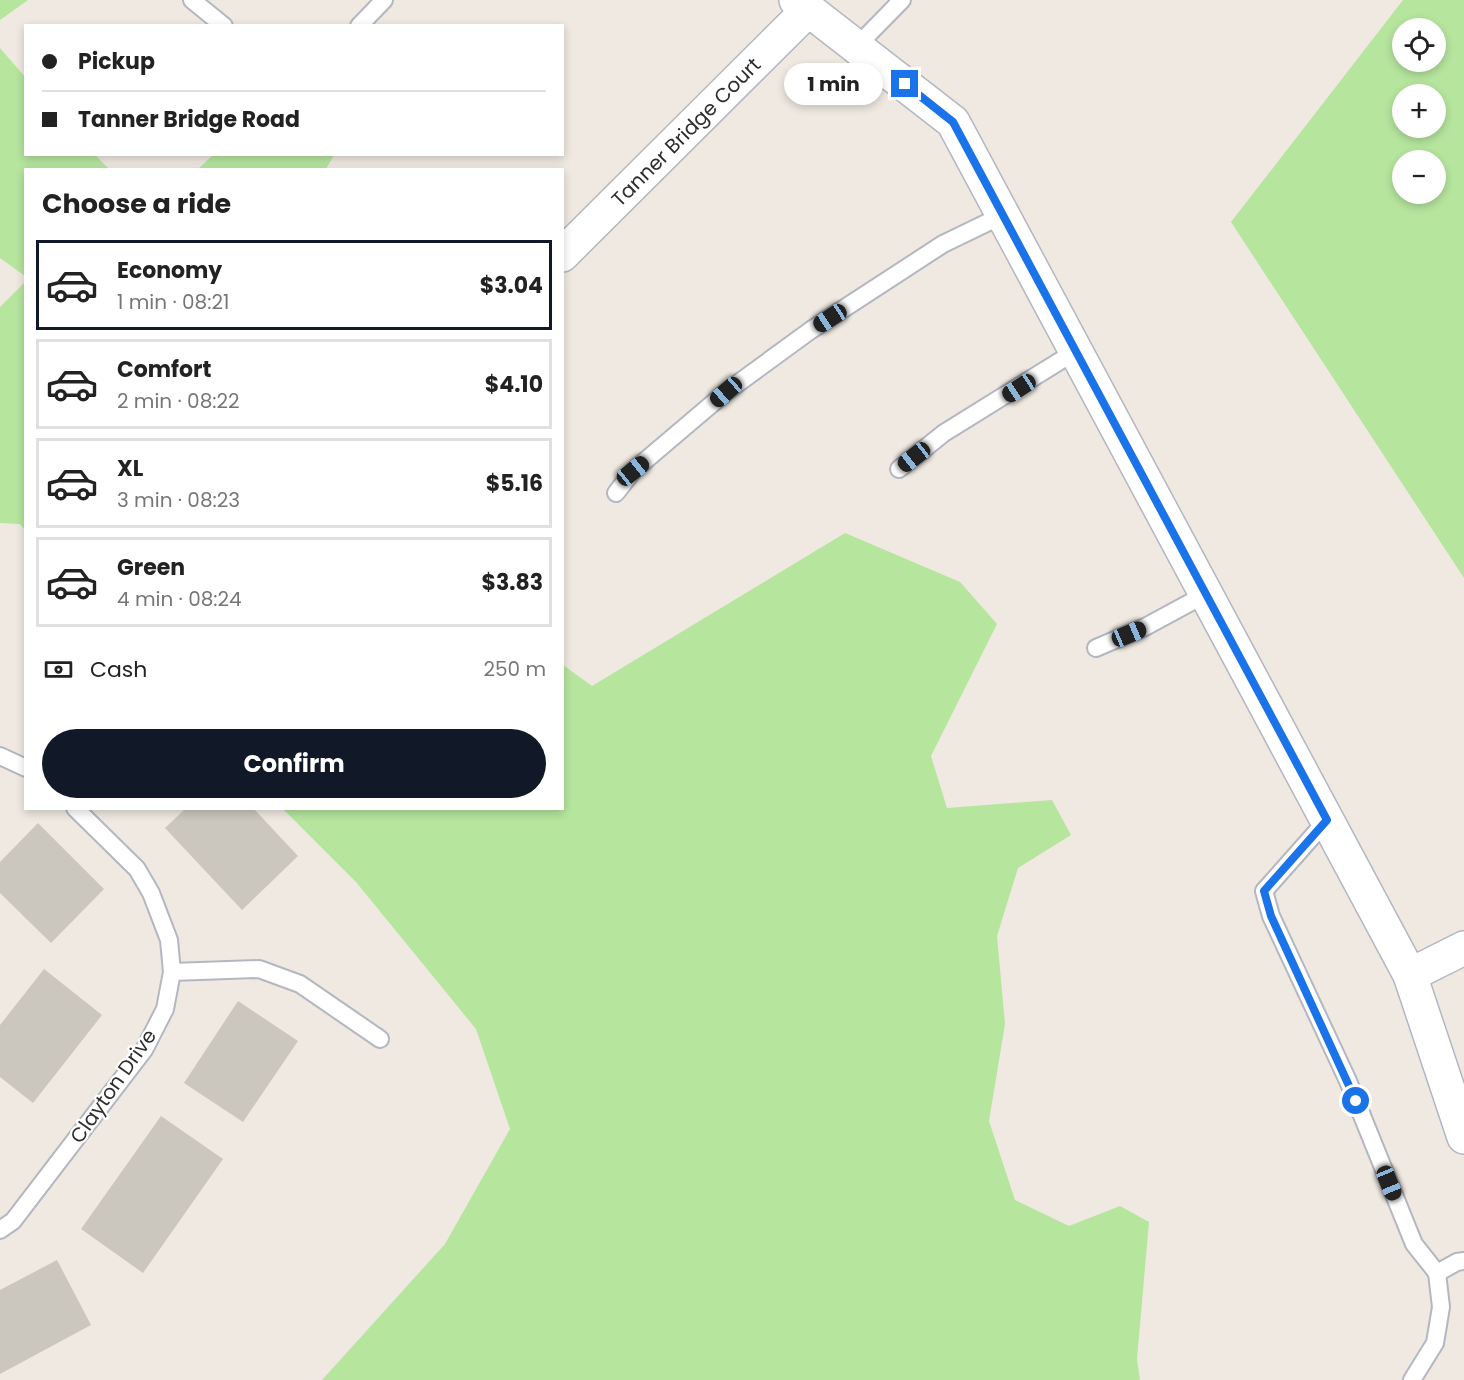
<!DOCTYPE html>
<html lang="en">
<head>
<meta charset="utf-8">
<style>
	:root { --surface:#fff; --page:#f2f2f2; --text:#222; --muted:#767676; --line:#e0e0e0; --accent:#111827 }
	body { margin:0; font-family:Poppins,sans-serif; background:var(--page); color:var(--text); height:100vh; display:flex; flex-direction:column; font-size:22px; white-space:nowrap }
	* { box-sizing:border-box; margin:0 }
	p { font-size:20px; color:var(--muted) }
	.icon { flex:none; width:33px; height:33px; fill:none; stroke:currentColor; stroke-width:2; stroke-linecap:round; stroke-linejoin:round }
	.map { position:relative; flex:1; overflow:hidden }
	.details { position:absolute; left:24px; top:168px; width:540px; height:642px; display:flex; flex-direction:column; background:var(--surface); border-radius:0px; box-shadow:0 3px 9px #0003 }
	.details>* { flex:none }
	.hud { position:absolute; left:24px; top:24px; width:540px; height:132px; border-radius:0px; box-shadow:0 3px 9px #0003; display:grid; align-content:center; height:132px; padding:0 18px; background:var(--surface) }
	.controls { position:absolute; left:1392px; top:18px; display:grid; gap:12px }
	.controls a { display:grid; place-items:center; width:54px; height:54px; border-radius:50%; background:var(--surface); box-shadow:0 3px 9px #0003; font-size:30px }
	.end { position:absolute; width:27px; height:27px; margin:-14px; border:8px solid #1a73e8; background:#fff; box-shadow:0 0 0 3px #fff }
	.from { border-radius:50% }
	.bubble { position:absolute; height:42px; border-radius:21px; background:var(--surface); box-shadow:0 3px 9px #0003; font-size:20px; font-weight:700; line-height:42px; text-align:center }
	.car { position:absolute; width:18px; height:36px; margin:-18px -9px; border-radius:8px; box-shadow:0 0 4px 2px #0007; background:linear-gradient(#222 24%,#8ab4d8 0 40%,#222 0 76%,#8ab4d8 0 86%,#222 0) }
	.hud b { display:flex; align-items:center; gap:21px; height:57px; font-size:22px }
	.hud b+b { border-top:2px solid var(--line) }
	.hud i { width:15px; height:15px; background:var(--text) }
	ul { padding:0; list-style:none }
	li { display:flex; align-items:center; gap:18px; height:90px; margin:0 12px 9px; padding:0 6px; border:3px solid var(--line); border-radius:0px }
	li div { flex:1 }
	li b { display:block; font-size:22px }
	li em { font-style:normal; font-weight:700 }
	li.current { border-color:var(--accent) }
	li>.icon { width:54px; height:54px; stroke-width:1.5 }
	h2 { padding:0 18px; font-size:27px; line-height:72px }
	.pay { display:flex; align-items:center; gap:15px; height:66px; padding:0 18px; font-size:22px }
	.pay p { margin-inline-start:auto }
	.button { display:flex; gap:12px; margin-top:auto; padding:12px 18px }
	.button a { flex:1; height:69px; border-radius:36px; background:var(--accent); color:#fff; font-size:24px; font-weight:700; line-height:69px; text-align:center }
	.map>svg:first-child { display:block }
	.green { fill:#b6e59e; fill-rule:evenodd }
	.building { fill:#cbc7bf }
	.lines { fill:none; stroke-linecap:round; stroke-linejoin:round }
	.service-casing { stroke:#b4b7c1; stroke-width:20 }
	.minor-casing { stroke:#b4b7c1; stroke-width:36 }
	.tertiary-casing { stroke:#b4b7c1; stroke-width:36 }
	.service { stroke:#fff; stroke-width:16 }
	.minor { stroke:#fff; stroke-width:33 }
	.tertiary { stroke:#fff; stroke-width:33 }
	.route { stroke:#1a73e8; stroke-width:8 }
	.labels { text-anchor:middle; stroke-width:4.5; stroke-linejoin:round; paint-order:stroke }
	.street-label { font-size:20px; fill:#2e2e2e; stroke:#fff }
</style>
</head>
<body>
<div class="map">
<svg width="1464" height="1380" viewBox="0 0 1464 1380">
	<rect width="100%" height="100%" fill="#efe9e1"/>
	<g class="green">
		<path d="M0 0H28L0 20Z"/>
		<path d="M1403 0H1464V578L1231 222ZM1436 28V62H1402V28ZM1402 94H1436V128H1402ZM1436 160V194H1402V160Z"/>
		<path d="M0 48 25 77 26 154 95 155 109 169 26 170 25 276 0 258Z"/>
		<path d="M213 155V154L334 155 326 169H198Z"/>
		<path d="M25 282V530L20 524 0 523V307Z"/>
		<path d="M845 533 960 582 997 624 931 756 947 808 1052 800 1071 835 1018 868 997 936 1005 1024 989 1121 1015 1200 1069 1226 1120 1206 1149 1222 1137 1359 1140 1380H322L445 1244 510 1129 476 1029 356 882 283 809 562 808 563 665 592 686Z"/>
	</g>
	<g class="building">
		<path d="M186 808H253L298 856 242 910 165 828Z"/>
		<path d="M38 823 104 889 51 943 0 893V862Z"/>
		<path d="M44 969 102 1015 33 1103 0 1077V1025Z"/>
		<path d="M238 1001 298 1041 243 1122 184 1083Z"/>
		<path d="M161 1116 223 1159 143 1273 81 1229Z"/>
		<path d="M57 1260 91 1325 0 1374V1290Z"/>
	</g>
	<g class="lines">
		<g class="service-casing">
			<g id="service">
				<path d="M192 0 224 26"/>
				<path d="M359 26 384 0"/>
				<path d="M856 47 902 0"/>
				<path d="M899 469 944 433 1076 351"/>
				<path d="M616 493 633 471 726 392 811 330 943 244 1003 215"/>
				<path d="M1096 648 1145 627 1206 594"/>
				<path d="M0 756 26 768"/>
				<path d="M1327 820 1264 891 1271 916 1348 1081 1414 1244 1437 1273 1457 1262 1464 1261"/>
				<path d="M172 972 259 969 300 984 380 1039"/>
				<path d="M0 1230 13 1221 144 1050 165 1009 172 972 169 940 151 893 137 869 75 808"/>
				<path d="M1412 1380 1435 1343 1441 1307 1437 1273"/>
			</g>
		</g>
		<g class="minor-casing">
			<g id="minor">
				<path d="M562 255 809 9"/>
				<path d="M1410 975 1464 948"/>
			</g>
		</g>
		<g class="tertiary-casing">
			<path id="tertiary" d="M796 0 953 122 1410 975 1464 1137"/>
		</g>
		<use href="#service" class="service"/>
		<use href="#minor" class="minor"/>
		<use href="#tertiary" class="tertiary"/>
	</g>
	<g class="lines">
		<path class="route" d="M905 84 953 122 1327 820 1264 891 1271 916 1356 1101"/>
	</g>
	<g class="labels">
		<g class="street-label">
			<text transform="translate(686 132) rotate(-45)" y="7">Tanner Bridge Court</text>
			<text transform="translate(113 1086) rotate(-55)" y="7">Clayton Drive</text>
		</g>
	</g>
</svg>
<div class="controls">
<a><svg class="icon" aria-label="locate" viewBox="0 0 24 24"><circle cx="12" cy="12" r="6"/><path d="M12 2v4M12 18v4M2 12h4M18 12h4"/></svg></a>
<a>+</a>
<a>−</a>
</div>
<i class="end from" style="left:1356px;top:1101px"></i>
<i class="end" style="left:905px;top:84px"></i>
<div class="bubble" style="left:784px;top:63px;width:99px">1 min</div>
<i class="car" style="left:830px;top:318px;rotate:237deg"></i>
<i class="car" style="left:1019px;top:388px;rotate:237deg"></i>
<i class="car" style="left:726px;top:392px;rotate:229deg"></i>
<i class="car" style="left:914px;top:457px;rotate:232deg"></i>
<i class="car" style="left:633px;top:471px;rotate:51deg"></i>
<i class="car" style="left:1129px;top:634px;rotate:67deg"></i>
<i class="car" style="left:1389px;top:1183px;rotate:158deg"></i>
<div class="hud">
<b><i class="from"></i>Pickup</b>
<b><i></i>Tanner Bridge Road</b>
</div>
<section class="details">
<h2>Choose a ride</h2>
<ul>
<li class="current"><svg class="icon" aria-label="car" viewBox="0 0 24 24"><path d="M5 17H2v-5l4-1 3-4h7l3 4 3 1v5h-3M9 17h6M6 11h13"/><circle cx="7" cy="17" r="2"/><circle cx="17" cy="17" r="2"/></svg><div><b>Economy</b><p>1 min · 08:21</p></div><em>$3.04</em></li>
<li><svg class="icon" aria-label="car" viewBox="0 0 24 24"><path d="M5 17H2v-5l4-1 3-4h7l3 4 3 1v5h-3M9 17h6M6 11h13"/><circle cx="7" cy="17" r="2"/><circle cx="17" cy="17" r="2"/></svg><div><b>Comfort</b><p>2 min · 08:22</p></div><em>$4.10</em></li>
<li><svg class="icon" aria-label="car" viewBox="0 0 24 24"><path d="M5 17H2v-5l4-1 3-4h7l3 4 3 1v5h-3M9 17h6M6 11h13"/><circle cx="7" cy="17" r="2"/><circle cx="17" cy="17" r="2"/></svg><div><b>XL</b><p>3 min · 08:23</p></div><em>$5.16</em></li>
<li><svg class="icon" aria-label="car" viewBox="0 0 24 24"><path d="M5 17H2v-5l4-1 3-4h7l3 4 3 1v5h-3M9 17h6M6 11h13"/><circle cx="7" cy="17" r="2"/><circle cx="17" cy="17" r="2"/></svg><div><b>Green</b><p>4 min · 08:24</p></div><em>$3.83</em></li>
</ul>
<div class="pay"><svg class="icon" aria-label="cash" viewBox="0 0 24 24"><path d="M3 7h18v10H3z"/><circle cx="12" cy="12" r="2"/></svg>Cash<p>250 m</p></div>
<div class="button"><a>Confirm</a></div>
</section>
</div>
</body>
</html>
